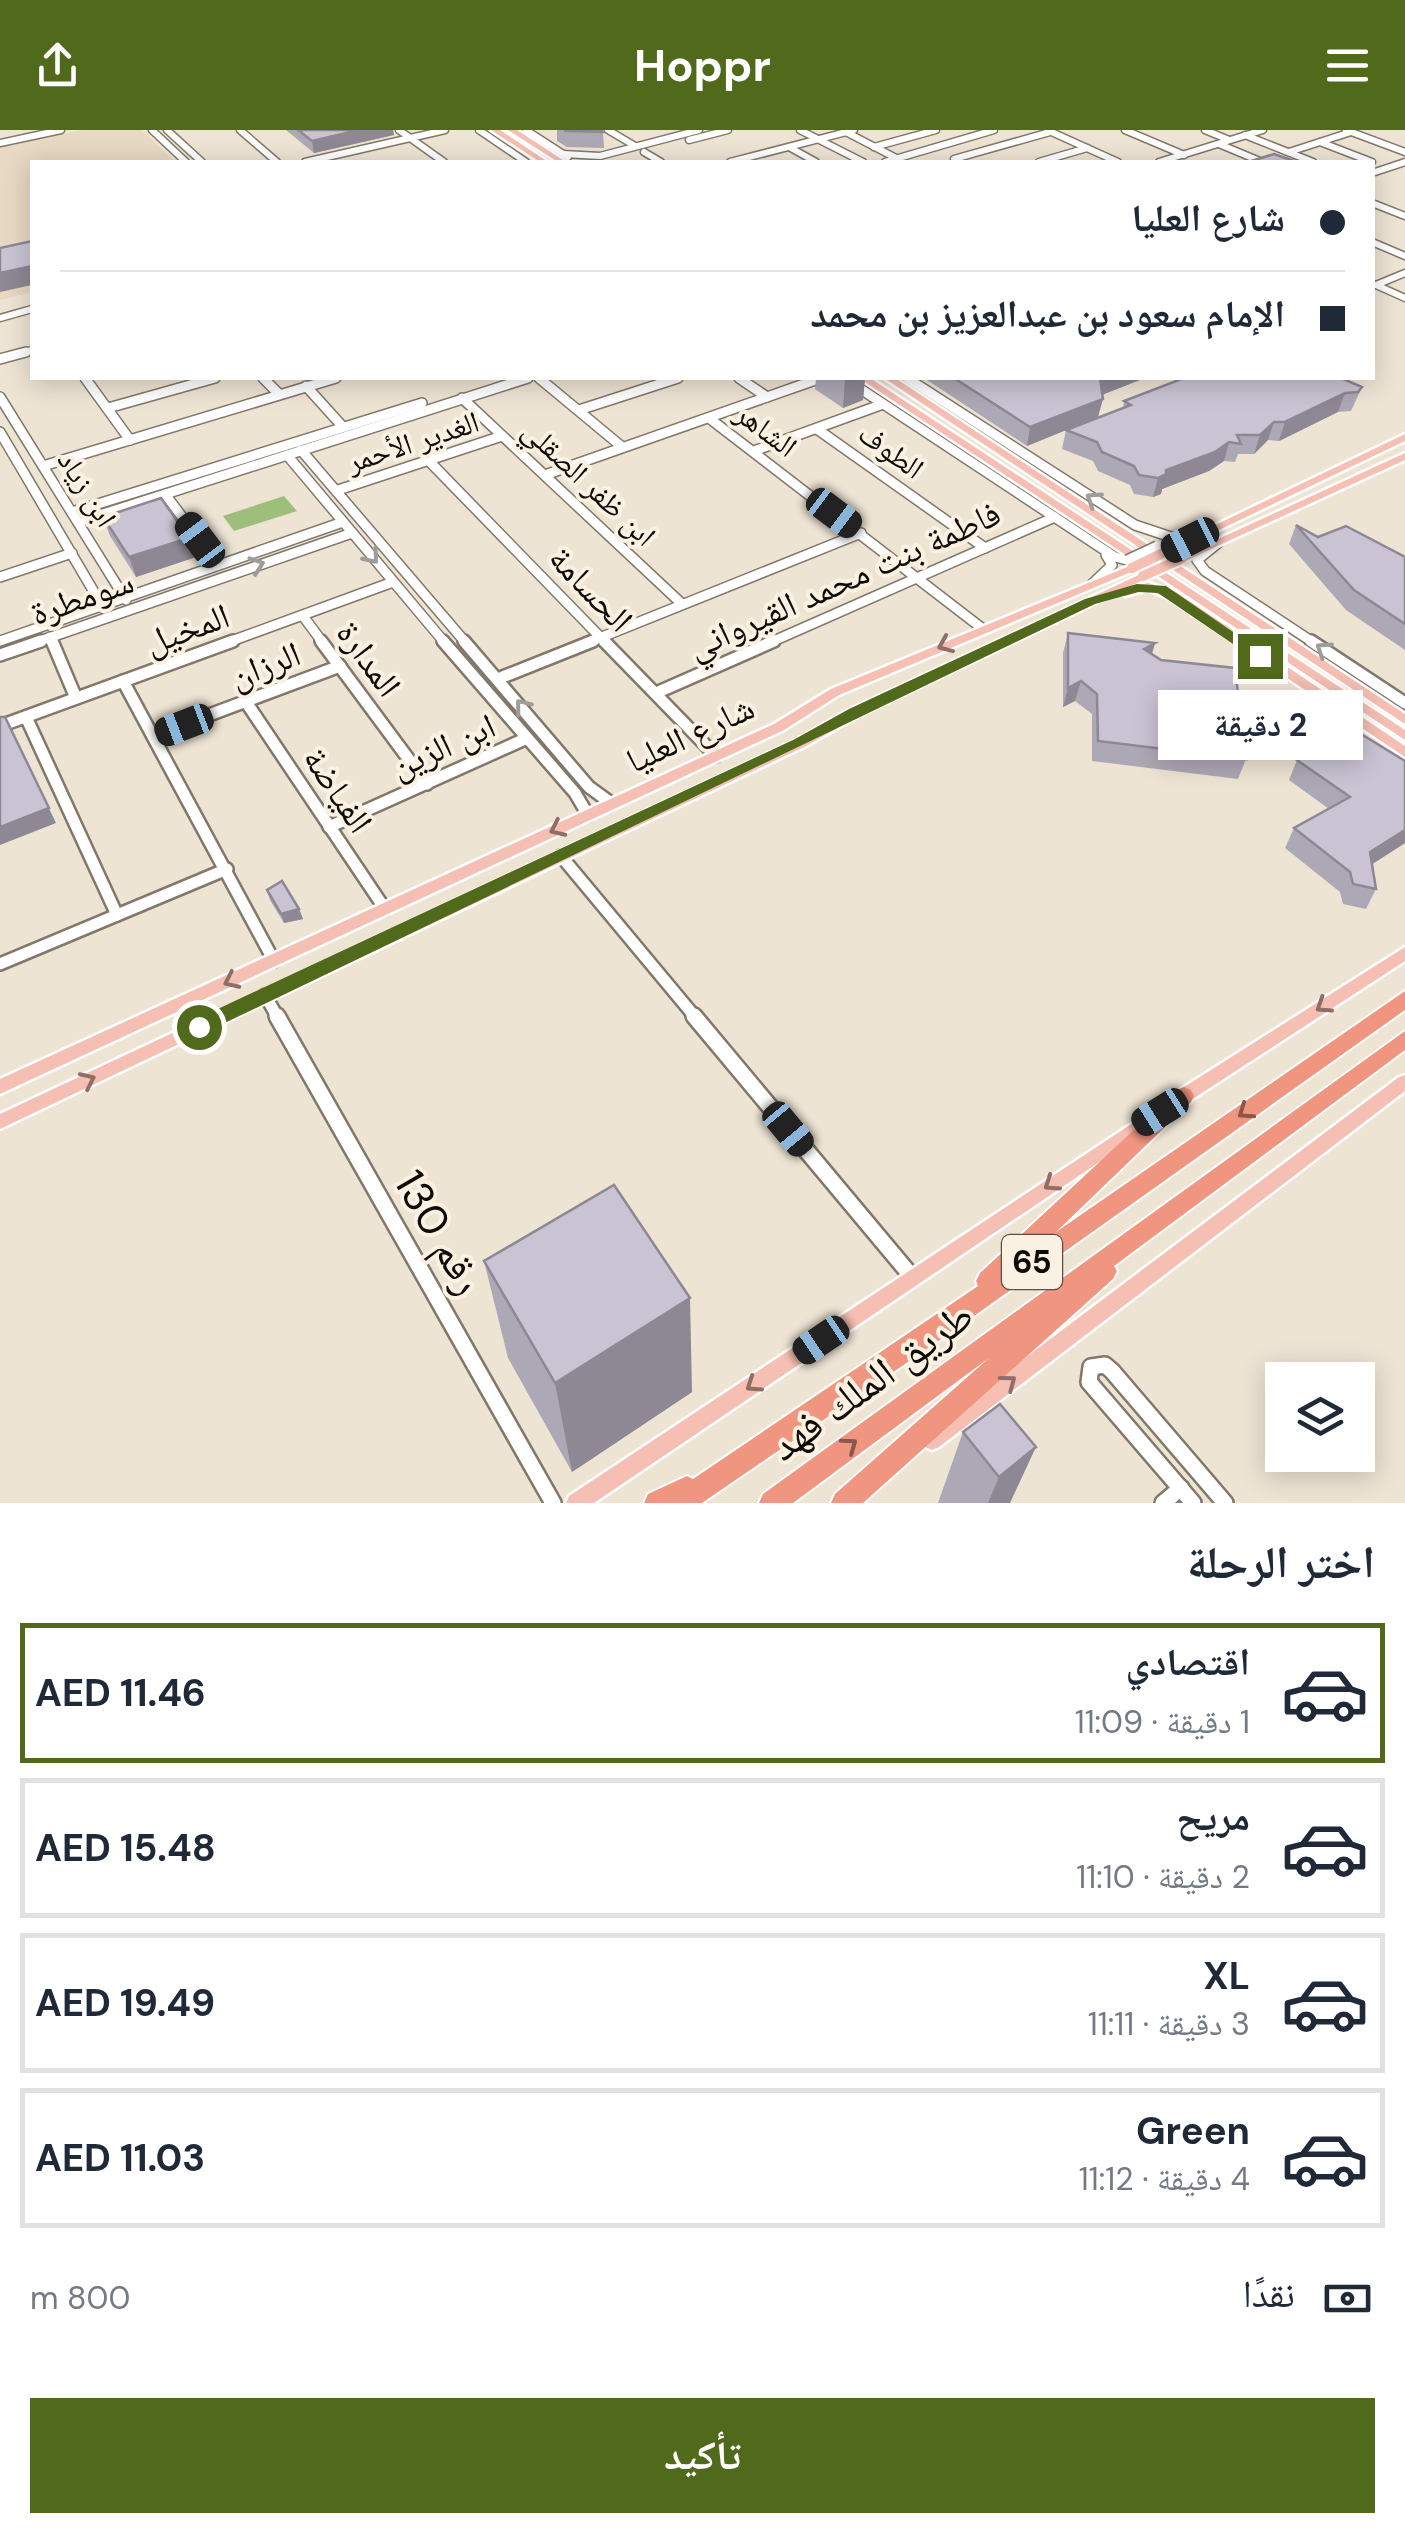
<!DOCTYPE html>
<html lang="ar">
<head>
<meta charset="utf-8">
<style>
	:root { --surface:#fff; --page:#f2f2f3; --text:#1f2937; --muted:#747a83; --line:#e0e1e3; --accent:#51691a }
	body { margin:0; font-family:"DM Sans","Noto Naskh Arabic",sans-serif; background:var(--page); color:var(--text); direction:rtl; height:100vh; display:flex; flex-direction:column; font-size:38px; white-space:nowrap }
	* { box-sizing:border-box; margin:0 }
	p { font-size:32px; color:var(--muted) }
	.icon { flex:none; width:55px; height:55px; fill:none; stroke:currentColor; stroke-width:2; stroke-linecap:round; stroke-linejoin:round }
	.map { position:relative; height:1373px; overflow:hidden; direction:ltr }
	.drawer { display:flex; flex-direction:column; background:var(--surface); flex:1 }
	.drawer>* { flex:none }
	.guide { position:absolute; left:30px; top:30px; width:1345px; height:220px; border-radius:0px; box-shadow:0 5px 25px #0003; direction:rtl; display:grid; align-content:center; height:220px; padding:0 30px; background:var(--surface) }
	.fabs { position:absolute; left:1265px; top:1232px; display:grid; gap:20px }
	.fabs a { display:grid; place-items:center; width:110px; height:110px; border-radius:0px; background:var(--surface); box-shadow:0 5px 25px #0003; font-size:50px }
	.end { position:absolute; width:45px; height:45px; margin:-22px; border:12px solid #51691a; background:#fff; box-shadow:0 0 0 5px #fff }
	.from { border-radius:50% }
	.bubble { position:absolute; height:70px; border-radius:0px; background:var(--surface); box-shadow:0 5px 25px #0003; font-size:32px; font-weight:700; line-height:70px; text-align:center; direction:rtl }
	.car { position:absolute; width:30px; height:60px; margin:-30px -15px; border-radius:12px; box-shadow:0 0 8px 2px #0007; background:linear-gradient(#222 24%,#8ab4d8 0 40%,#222 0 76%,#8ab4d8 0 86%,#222 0) }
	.guide b { display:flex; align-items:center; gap:35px; height:95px; font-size:38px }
	.guide b+b { border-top:2px solid var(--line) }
	.guide i { width:25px; height:25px; background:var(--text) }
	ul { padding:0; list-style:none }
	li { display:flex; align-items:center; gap:30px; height:140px; margin:0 20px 15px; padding:0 10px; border:5px solid var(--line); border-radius:0px }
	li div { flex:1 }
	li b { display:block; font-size:38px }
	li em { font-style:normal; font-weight:700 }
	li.selected { border-color:var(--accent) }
	li>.icon { width:90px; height:90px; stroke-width:1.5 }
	h2 { padding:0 30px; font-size:45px; line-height:120px }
	.pay { display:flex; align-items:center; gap:25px; height:110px; padding:0 30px; font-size:38px }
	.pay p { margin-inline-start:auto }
	.button { display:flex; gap:20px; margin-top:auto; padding:20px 30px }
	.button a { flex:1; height:115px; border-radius:0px; background:var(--accent); color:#fff; font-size:40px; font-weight:700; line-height:115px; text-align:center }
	header { display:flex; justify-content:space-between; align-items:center; height:130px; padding:0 30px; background:var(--accent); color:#fff; font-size:45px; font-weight:700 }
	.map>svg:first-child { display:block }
	.built { fill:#e7d9c3 }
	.green { fill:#9ebf7c }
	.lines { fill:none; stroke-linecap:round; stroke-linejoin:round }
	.minor-far3-casing { stroke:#81786a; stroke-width:9 }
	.minor-far2-casing { stroke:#81786a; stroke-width:12 }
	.minor-far1-casing { stroke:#81786a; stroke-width:16 }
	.minor-casing { stroke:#81786a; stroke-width:20 }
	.major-casing { stroke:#fff; stroke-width:5 }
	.highway-casing { stroke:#fff; stroke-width:4 }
	.minor-far3 { stroke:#fff; stroke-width:6 }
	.minor-far2 { stroke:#fff; stroke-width:9 }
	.minor-far1 { stroke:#fff; stroke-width:11 }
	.minor { stroke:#fff; stroke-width:15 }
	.major { fill:#f5bfb3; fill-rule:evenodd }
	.highway { fill:#ef9580; fill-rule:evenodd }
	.minor-bridge-casing { stroke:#81786a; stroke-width:12; stroke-linecap:butt }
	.major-bridge-casing { stroke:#fff; stroke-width:14; stroke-linecap:butt }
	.minor-bridge { stroke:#fff; stroke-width:9 }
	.major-bridge { stroke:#f5bfb3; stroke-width:10 }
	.wall { fill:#ada8b5 }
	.shaded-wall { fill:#8d8894 }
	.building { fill:#c9c3d3; stroke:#8d8894; stroke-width:2.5 }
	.oneway { stroke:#9f9d9c }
	.oneway2 { stroke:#8e6e66 }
	.oneway3 { stroke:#8a574a }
	.route { fill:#51691a }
	.labels { text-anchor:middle; stroke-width:8; stroke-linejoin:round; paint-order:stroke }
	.far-street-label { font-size:30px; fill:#0f0b07; stroke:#fbf1e2 }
	.shield { fill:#fbf1e2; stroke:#565049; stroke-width:2.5 }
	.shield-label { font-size:32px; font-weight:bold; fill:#0f0b07 }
	.street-label { font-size:35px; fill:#0f0b07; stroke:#fbf1e2 }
	.near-street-label { font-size:42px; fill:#0f0b07; stroke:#fbf1e2 }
</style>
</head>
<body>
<header><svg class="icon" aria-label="menu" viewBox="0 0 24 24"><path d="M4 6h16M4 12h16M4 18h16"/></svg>Hoppr<svg class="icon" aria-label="share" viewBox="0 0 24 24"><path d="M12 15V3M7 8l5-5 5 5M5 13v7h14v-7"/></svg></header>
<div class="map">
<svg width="1405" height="1373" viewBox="0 0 1405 1373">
	<rect width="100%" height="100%" fill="#eee4d4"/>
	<path class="built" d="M82 0H141L176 32H32V162L0 170V17Z"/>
	<path class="green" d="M284 366 297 381 234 401 223 386Z"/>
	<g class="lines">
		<g class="minor-far3-casing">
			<g id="minor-far3">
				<path d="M152 0 186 32"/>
				<path d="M167 0 202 32"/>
				<path d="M240 0 277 32"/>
				<path d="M399 0 444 32"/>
				<path d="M479 0 526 32"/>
				<path d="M526 0 568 27"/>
				<path d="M608 0 635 16"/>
				<path d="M800 0 863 32"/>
				<path d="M1047 0 1118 32"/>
				<path d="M1125 0 1184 25"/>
				<path d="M1205 0 1229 10"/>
				<path d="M1346 0 1405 22"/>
				<path d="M846 2 896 28"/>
				<path d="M1245 5 1313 32"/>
				<path d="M689 10 728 0"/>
				<path d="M1320 12 1372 32"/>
				<path d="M0 13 61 0"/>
				<path d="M1219 14 1262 32"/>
				<path d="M789 17 816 32"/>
				<path d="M874 17 936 0"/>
				<path d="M644 22 661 32"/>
				<path d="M1289 22 1351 2"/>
				<path d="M563 24 600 26 699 0"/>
				<path d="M954 29 1050 2"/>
				<path d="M305 32 445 0"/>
				<path d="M730 32 854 0"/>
				<path d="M885 32 994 0"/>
				<path d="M1039 32 1087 18"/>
				<path d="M1159 32 1263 0"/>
				<path d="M1372 43 1405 32"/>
				<path d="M1372 73 1405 86"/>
				<path d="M1372 112 1405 126"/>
				<path d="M1376 155 1405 168"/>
				<path d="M1376 155 1405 143"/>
				<path d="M0 188 32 179"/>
				<path d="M17 224 32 220"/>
			</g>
		</g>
		<g class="minor-far2-casing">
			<g id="minor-far2">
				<path d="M0 229 26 222"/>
				<path d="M85 248 130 310"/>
				<path d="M263 248 279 264"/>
				<path d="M539 248 621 316"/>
				<path d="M739 248 767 267"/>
				<path d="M844 248 1115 427 1127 430"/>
				<path d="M907 248 1135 395 1180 410 1209 400"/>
				<path d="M306 256 343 297"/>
				<path d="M0 267 126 470"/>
				<path d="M462 268 682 474"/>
				<path d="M108 278 215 248"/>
				<path d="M579 280 678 248"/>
				<path d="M709 288 983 499"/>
				<path d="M817 299 985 418"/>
				<path d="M0 302 104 479"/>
				<path d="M301 320 466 513"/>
				<path d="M754 321 883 274"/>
				<path d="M287 325 445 513"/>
				<path d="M428 330 606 513"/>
				<path d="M43 336 336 248"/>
				<path d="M545 345 821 248"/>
				<path d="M338 360 502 306"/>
				<path d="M165 364 217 434"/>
				<path d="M72 382 422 273"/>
				<path d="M78 392 528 248"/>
				<path d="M1218 413 1197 430 1205 441 1314 513"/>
				<path d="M0 447 72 423"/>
				<path d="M1091 455 1112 435 1106 425"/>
				<path d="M303 486 323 513"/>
				<path d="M50 507 53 513"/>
				<path d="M0 511 343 392"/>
				<path d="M34 513 352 403"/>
				<path d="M226 513 393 452"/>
				<path d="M587 513 861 403"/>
				<path d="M769 513 1055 387"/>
			</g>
		</g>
		<g class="minor-far1-casing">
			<g id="minor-far1">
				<path d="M52 511 76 568"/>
				<path d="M321 511 427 654"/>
				<path d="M443 511 575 663 588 685"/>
				<path d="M464 511 589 657 611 673"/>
				<path d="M604 511 716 626"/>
				<path d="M1311 511 1405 573"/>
				<path d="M0 525 41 511"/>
				<path d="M500 548 593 511"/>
				<path d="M123 551 274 831"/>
				<path d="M656 563 774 511"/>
				<path d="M246 572 385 779"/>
				<path d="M26 587 117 785"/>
				<path d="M0 596 233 511"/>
				<path d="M153 606 340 536"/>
				<path d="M329 697 525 609"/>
				<path d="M561 726 696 888"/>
				<path d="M0 834 227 739"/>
				<path d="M265 865 278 888"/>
			</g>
		</g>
		<g class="minor-casing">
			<g id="minor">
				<path d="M277 886 553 1373"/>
				<path d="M694 886 913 1148"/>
				<path d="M1163 1373 1181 1358"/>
				<path d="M1193 1373 1089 1252 1091 1237 1105 1235 1112 1241 1225 1373"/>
			</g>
		</g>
		<g class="major-casing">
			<g id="major">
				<path d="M491 0H500L548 32H540Z"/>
				<path d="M508 0H517L566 32H558Z"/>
				<path d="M859 248H870L1405 600V610Z"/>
				<path d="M884 248H895L1405 584V594Z"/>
				<path d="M1405 304V311L1171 423H1163L1161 421Z"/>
				<path d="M1405 323V330L1185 431 1181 432 1175 429Z"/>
				<path d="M1132 435 1138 438 1136 440 839 565 784 600 0 964V949L774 594 831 559Z"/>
				<path d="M1143 443 1147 444V448L1127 458 1148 453 1176 462 1405 616V627L1168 468 1147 460 1125 466 1119 462 859 586 806 616 0 999V984L796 610 849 580Z"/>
				<path d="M1405 817V831L1185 974 1179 976 1173 974 1171 969 1173 964Z"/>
				<path d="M1405 945V961L939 1317 932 1320 925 1317 922 1310 925 1303 1399 947Z"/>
				<path d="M1157 977 1163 979 1165 984 1163 989 594 1373H566L569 1366Z"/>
			</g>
		</g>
		<g class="highway-casing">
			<g id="highway">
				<path d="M1405 861V880L943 1208 702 1373H644L648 1364 687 1346 693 1349 978 1156 976 1151 980 1143 1177 960 1184 957 1191 960 1194 966 1191 972 1056 1102Z"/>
				<path d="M1405 901V920L1114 1136 1117 1141 1113 1149 863 1373H831L835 1364 989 1228 793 1373H759L763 1364Z"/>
			</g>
		</g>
		<use href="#minor-far3" class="minor-far3"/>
		<use href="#minor-far2" class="minor-far2"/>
		<use href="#minor-far1" class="minor-far1"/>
		<use href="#minor" class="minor"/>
		<use href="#major" class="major"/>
		<use href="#highway" class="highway"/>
		<g class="minor-bridge-casing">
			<path id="minor-bridge" d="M1127 430 1157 416"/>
		</g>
		<g class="major-bridge-casing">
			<g id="major-bridge">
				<path d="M1132 438 1167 421"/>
				<path d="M1143 446 1181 429"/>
			</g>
		</g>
		<use href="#minor-bridge" class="minor-bridge"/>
		<use href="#major-bridge" class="major-bridge"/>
	</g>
	<g class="wall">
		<path d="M286 0H393L394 5 314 23Z"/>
		<path d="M557 0H600L603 2 604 18 567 17 557 11Z"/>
		<path d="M816 248H865L863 270 843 278 815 259Z"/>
		<path d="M924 248H1145L1102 265 1098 287 1027 316Z"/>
		<path d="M1362 257 1351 281 1338 282 1279 311 1268 310 1254 324H1238L1235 332 1224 331 1209 341 1162 359 1161 364 1153 367 1134 364 1130 355 1098 341 1093 331 1062 319 1066 300 1123 279 1124 271Z"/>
		<path d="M103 387 196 427 136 447 110 406Z"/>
		<path d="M1296 395 1318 407 1405 427V520L1346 480 1289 414Z"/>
		<path d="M1068 503 1155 513 1152 524 1246 629 1238 649 1092 631V584L1075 571 1063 577V523Z"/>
		<path d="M1361 604 1405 713 1372 734 1376 759 1366 779 1343 774 1340 762 1285 718 1294 698 1329 679 1289 650 1297 630Z"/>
		<path d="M267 760 299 779 303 789 284 793 270 770Z"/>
		<path d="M484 1131 692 1262 572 1342 508 1228Z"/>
		<path d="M1000 1274 1010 1373H938L963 1302Z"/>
	</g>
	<g class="shaded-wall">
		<path d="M359 0H393L394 5 314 23 312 11Z"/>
		<path d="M32 136V155L0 162V143Z"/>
		<path d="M852 248H865L863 270 843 278 845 250Z"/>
		<path d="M1100 248H1145L1096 267Z"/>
		<path d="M1345 263 1338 282 1279 311 1285 292Z"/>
		<path d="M1103 269 1098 287 1027 316 1030 297Z"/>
		<path d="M1274 292 1268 310 1254 324 1260 305Z"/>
		<path d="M1229 312 1224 331 1209 341 1162 359 1161 364 1153 367 1158 348 1166 340Z"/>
		<path d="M189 408 196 427 136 447 129 427Z"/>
		<path d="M1155 513 1149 533 1144 519Z"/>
		<path d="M1081 551 1075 571 1063 577 1068 558Z"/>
		<path d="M5 587 56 693 0 715V697Z"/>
		<path d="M1405 700V713L1360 742 1370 722Z"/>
		<path d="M299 779 303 789 284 793 281 784Z"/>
		<path d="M690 1168 692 1262 572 1342 555 1253Z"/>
		<path d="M1036 1317 1010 1373H988L999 1347Z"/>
	</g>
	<g class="building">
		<path d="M298 0H359L312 11Z"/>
		<path d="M564 0H600L603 2 566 1Z"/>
		<path d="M1274 24 1297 32H1248Z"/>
		<path d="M32 111V136L0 143V118Z"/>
		<path d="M954 248H1103H1100L1103 269 1030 297Z"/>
		<path d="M1184 248H1341L1362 257 1358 262 1345 263 1285 292H1274L1260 305H1237L1241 314 1229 312 1215 322 1166 340V344L1158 348 1139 345 1134 336 1102 322 1097 312 1066 300 1131 275 1124 271Z"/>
		<path d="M161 368 189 408 129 427 103 387Z"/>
		<path d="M1296 395 1318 407 1346 396 1405 427V494L1354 460Z"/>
		<path d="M1068 503 1155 513 1144 519 1161 530 1235 538 1246 629 1098 611 1097 564 1081 551 1068 558Z"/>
		<path d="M0 587H5L49 678 0 697Z"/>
		<path d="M1361 604 1405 631V700L1370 722 1376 759 1353 754 1350 742 1294 698 1350 667 1297 630Z"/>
		<path d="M282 751 299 779 281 784 267 760Z"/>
		<path d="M614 1055 690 1168 555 1253 484 1131Z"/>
		<path d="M1000 1274 1036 1317 999 1347 963 1302Z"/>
	</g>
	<defs><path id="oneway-chevron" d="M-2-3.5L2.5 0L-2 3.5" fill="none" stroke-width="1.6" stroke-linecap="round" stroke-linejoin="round" transform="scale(2.5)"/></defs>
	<g class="oneway">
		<use href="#oneway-chevron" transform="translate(1093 369) rotate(-147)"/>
		<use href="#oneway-chevron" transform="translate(372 427) rotate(50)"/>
		<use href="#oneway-chevron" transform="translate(257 435) rotate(-19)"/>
		<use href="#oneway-chevron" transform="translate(1323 519) rotate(-147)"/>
		<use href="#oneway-chevron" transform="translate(522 576) rotate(-129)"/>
	</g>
	<g class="oneway2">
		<use href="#oneway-chevron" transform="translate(945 515) rotate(157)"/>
		<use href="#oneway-chevron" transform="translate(557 699) rotate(155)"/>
		<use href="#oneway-chevron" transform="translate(231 851) rotate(155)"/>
		<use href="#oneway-chevron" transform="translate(1323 876) rotate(147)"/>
		<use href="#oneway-chevron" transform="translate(88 950) rotate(-25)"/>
		<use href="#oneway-chevron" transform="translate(1051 1054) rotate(146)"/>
		<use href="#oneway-chevron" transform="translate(1009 1252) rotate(-37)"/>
		<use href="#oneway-chevron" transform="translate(753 1255) rotate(146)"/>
	</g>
	<g class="oneway3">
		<use href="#oneway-chevron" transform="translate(1245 982) rotate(145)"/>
		<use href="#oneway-chevron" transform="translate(850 1315) rotate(-36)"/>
	</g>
	<path class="route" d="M1137 454 1166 456 1268 526 1255 529 1158 463 1138 462 1095 474 206 902H192L190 897 192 891 795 609 849 579 1085 469Z"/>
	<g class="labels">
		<g class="far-street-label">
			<text transform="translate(766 300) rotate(37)" y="10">الشاهر</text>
			<text transform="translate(413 312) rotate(-18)" y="10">الغدير الأحمر</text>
			<text transform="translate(891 321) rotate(36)" y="10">الطوف</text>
			<text transform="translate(589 353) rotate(43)" y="10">ابن ظفر الصقلي</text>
			<text transform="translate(87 359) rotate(58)" y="10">ابن زياد</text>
		</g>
		<rect class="shield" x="1002" y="1105" width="60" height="54" rx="8"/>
		<g class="shield-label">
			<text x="1032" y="1143">65</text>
		</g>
		<g class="street-label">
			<text transform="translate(844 450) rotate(-24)" y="12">فاطمة بنت محمد القيرواني</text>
			<text transform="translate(591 459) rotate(46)" y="12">الحسامة</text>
			<text transform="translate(82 467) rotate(-19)" y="12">سومطرة</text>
			<text transform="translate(187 499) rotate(-20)" y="12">المخيل</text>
			<text transform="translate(369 529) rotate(54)" y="12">المدارة</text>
			<text transform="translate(265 535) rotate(-21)" y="12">الرزان</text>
			<text transform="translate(690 604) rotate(-25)" y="12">شارع العليا</text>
			<text transform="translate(443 616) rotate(-24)" y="12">ابن الزين</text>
			<text transform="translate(338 660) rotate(56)" y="12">الفياضة</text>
		</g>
		<g class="near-street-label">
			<text transform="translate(440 1102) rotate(60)" y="15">رقم 130</text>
			<text transform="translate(871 1250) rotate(-36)" y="15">طريق الملك فهد</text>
		</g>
	</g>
</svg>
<div class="fabs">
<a><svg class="icon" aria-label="layers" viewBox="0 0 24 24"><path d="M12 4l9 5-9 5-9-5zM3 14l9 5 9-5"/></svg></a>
</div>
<i class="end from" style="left:199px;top:897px"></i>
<i class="end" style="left:1260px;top:526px"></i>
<div class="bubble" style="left:1158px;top:560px;width:205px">2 دقيقة</div>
<i class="car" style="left:834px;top:383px;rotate:127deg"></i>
<i class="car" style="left:200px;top:410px;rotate:323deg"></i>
<i class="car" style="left:1190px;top:410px;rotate:243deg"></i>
<i class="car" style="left:184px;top:595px;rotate:249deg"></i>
<i class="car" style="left:1160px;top:982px;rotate:238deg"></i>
<i class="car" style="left:788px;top:999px;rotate:140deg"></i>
<i class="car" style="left:821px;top:1210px;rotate:236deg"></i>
<div class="guide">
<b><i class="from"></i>شارع العليا</b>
<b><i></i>الإمام سعود بن عبدالعزيز بن محمد</b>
</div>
</div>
<section class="drawer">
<h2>اختر الرحلة</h2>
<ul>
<li class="selected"><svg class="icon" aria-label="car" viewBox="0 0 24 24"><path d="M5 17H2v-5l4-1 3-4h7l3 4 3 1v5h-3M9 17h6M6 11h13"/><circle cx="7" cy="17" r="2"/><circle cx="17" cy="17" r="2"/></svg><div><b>اقتصادي</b><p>1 دقيقة · 11:09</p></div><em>AED 11.46</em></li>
<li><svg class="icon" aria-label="car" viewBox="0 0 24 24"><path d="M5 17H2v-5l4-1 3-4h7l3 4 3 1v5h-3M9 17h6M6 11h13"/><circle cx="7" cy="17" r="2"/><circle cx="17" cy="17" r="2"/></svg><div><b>مريح</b><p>2 دقيقة · 11:10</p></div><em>AED 15.48</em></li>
<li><svg class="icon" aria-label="car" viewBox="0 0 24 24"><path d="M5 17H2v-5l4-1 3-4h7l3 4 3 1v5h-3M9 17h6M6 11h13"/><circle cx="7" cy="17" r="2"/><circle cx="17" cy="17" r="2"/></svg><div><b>XL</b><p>3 دقيقة · 11:11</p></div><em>AED 19.49</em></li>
<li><svg class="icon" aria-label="car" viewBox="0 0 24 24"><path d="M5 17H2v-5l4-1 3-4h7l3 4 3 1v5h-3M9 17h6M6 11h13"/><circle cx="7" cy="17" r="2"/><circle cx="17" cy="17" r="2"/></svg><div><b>Green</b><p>4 دقيقة · 11:12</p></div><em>AED 11.03</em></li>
</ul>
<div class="pay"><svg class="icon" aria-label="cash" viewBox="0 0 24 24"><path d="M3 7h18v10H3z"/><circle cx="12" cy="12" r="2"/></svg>نقدًا<p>800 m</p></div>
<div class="button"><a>تأكيد</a></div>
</section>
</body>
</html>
